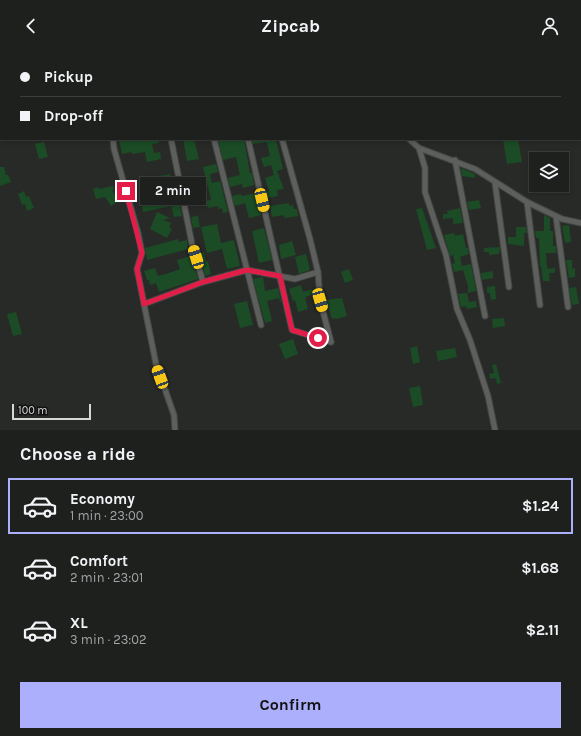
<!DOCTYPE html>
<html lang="en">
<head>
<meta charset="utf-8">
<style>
	:root { --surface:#1e201e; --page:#2b2d2b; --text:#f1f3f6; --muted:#a1a3a4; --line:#3c3e3c; --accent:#acaffb }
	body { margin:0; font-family:Karla,sans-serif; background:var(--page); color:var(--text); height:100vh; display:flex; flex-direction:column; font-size:15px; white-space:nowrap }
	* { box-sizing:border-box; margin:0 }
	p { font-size:13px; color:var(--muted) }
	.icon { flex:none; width:22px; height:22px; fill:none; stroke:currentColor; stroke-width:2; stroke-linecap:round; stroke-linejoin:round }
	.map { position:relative; height:378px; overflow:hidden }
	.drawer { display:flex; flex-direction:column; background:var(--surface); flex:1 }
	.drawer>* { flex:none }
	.guide { position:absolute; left:0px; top:0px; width:581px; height:88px; box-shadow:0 2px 6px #0003,0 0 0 1px var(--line); display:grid; align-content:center; height:88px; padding:0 20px; background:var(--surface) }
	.buttons { position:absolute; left:529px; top:100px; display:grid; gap:8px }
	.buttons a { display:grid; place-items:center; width:40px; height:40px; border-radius:0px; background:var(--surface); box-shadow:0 2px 6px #0003,0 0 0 1px var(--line); font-size:20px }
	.scale { position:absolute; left:12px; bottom:10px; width:79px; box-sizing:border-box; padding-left:4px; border:2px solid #d6d8d6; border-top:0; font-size:11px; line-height:14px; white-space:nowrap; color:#d6d8d6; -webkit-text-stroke:3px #111211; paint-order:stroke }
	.end { position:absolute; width:18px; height:18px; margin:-9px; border:5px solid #e11d48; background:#fff; box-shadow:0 0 0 2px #fff }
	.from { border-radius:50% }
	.bubble { position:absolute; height:28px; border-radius:0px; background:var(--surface); box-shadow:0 2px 6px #0003,0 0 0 1px var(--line); font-size:13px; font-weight:700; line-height:28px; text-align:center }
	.car { position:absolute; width:12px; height:24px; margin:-12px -6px; border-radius:5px; box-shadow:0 0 3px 1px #0007; background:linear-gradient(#f5c518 24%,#345 0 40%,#f5c518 0 76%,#345 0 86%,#f5c518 0) }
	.guide b { display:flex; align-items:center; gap:14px; height:38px; font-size:15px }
	.guide b+b { border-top:1px solid var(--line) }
	.guide i { width:10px; height:10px; background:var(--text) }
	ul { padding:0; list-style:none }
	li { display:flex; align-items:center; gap:12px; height:56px; margin:0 8px 6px; padding:0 12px; border:2px solid transparent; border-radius:0px }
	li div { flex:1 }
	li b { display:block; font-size:15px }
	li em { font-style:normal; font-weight:700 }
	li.on { border-color:var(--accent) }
	li>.icon { width:36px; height:36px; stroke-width:1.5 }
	h2 { padding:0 20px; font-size:18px; line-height:48px }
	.cta { display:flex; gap:8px; margin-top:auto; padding:8px 20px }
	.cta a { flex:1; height:46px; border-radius:0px; background:var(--accent); color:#111; font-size:16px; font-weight:700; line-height:46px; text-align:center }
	header { display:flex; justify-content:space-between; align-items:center; height:52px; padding:0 20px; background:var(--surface); font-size:18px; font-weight:700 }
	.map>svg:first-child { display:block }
	.building { fill:#1b4c25 }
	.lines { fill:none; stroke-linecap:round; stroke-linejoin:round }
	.minor-casing { stroke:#444644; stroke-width:7 }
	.tertiary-casing { stroke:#444644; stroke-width:8 }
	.minor { stroke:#5c5f5c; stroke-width:5 }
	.tertiary { stroke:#5c5f5c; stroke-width:6 }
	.route { stroke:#e11d48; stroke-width:5 }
</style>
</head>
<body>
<header><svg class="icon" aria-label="back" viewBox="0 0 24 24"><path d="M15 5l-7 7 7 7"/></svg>Zipcab<svg class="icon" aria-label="person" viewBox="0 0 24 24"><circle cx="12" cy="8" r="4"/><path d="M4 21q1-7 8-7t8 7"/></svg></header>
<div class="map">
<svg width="581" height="378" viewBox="0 0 581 378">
	<rect width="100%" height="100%" fill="#282a28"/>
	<g class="building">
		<path d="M119 87H158L159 91 152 92 154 101 160 100 161 107 147 110 145 100 132 102 131 100 122 102Z"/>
		<path d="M183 87H194L199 107 187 109Z"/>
		<path d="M218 87H244L250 121H252L254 133 243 136 242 132 230 135 228 126 240 123 236 105 223 108Z"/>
		<path d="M252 87 276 88 283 117 277 119 284 137 277 138 278 144 266 146 264 140 269 139 265 126 274 123 271 113 264 115 261 106 270 104 267 90 253 92Z"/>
		<path d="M503 87H518L522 110 507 112Z"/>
		<path d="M44 90 48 105 39 107 35 92Z"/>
		<path d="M216 112 218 120 210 122 212 131 220 129 228 160 223 161 222 156 218 157V154L208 156 207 153H205L204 149 211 148 203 115Z"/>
		<path d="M0 115H4L6 123H8L11 130 0 134Z"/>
		<path d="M461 116 475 122V126L462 124Z"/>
		<path d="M170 122 172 132 163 134 159 124Z"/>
		<path d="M113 134 114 138H112L118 149 111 154 105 145 96 147 93 137 98 135 99 137Z"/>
		<path d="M24 139 26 145 29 144 34 156 27 159 25 152 22 153 18 142Z"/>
		<path d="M256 141 261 163 249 166 245 151 235 154 232 144 241 142 242 144Z"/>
		<path d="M178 144 182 164 174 165 171 154 143 160 142 152 158 149V148Z"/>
		<path d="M479 148 481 156 469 158 467 150Z"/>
		<path d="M289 151V154L293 153 294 157H297L298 164 285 166 284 163 272 165 270 154Z"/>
		<path d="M422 156 436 196 427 198 416 157Z"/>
		<path d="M460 156 463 171 453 172V166L443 167V162H448L447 159Z"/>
		<path d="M157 160 170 166 163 168 171 171 169 175 172 177 167 186 150 177Z"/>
		<path d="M544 163 550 166V179H553V194H556V201H546L547 215 548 217 555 216V221H549L550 229H543L541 214H540L539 186H536L535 179H544Z"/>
		<path d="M198 164 200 175 193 176 191 165Z"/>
		<path d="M217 172 221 191 234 188 240 214 227 217 222 197 207 201 201 175Z"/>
		<path d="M569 173 571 190 565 191 562 174Z"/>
		<path d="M516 175H526L527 181H524V194L508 192V185H516Z"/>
		<path d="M264 176 272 208 259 211 252 179Z"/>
		<path d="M454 181 455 184 463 182 466 196H468L469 202 460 205 462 214 471 212 476 239 468 241V234L463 218 454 220 452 212 455 211 453 203 450 204 444 183Z"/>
		<path d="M178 187 179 190 187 188 188 197 147 208 145 196Z"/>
		<path d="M292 189 296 203 281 207 279 193Z"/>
		<path d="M500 195 499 202 489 203V200H484V196Z"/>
		<path d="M204 200 206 210 208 209 211 222 205 224 200 201Z"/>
		<path d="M306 202 310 218 299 222 295 205Z"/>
		<path d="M191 204 198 227 159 240 156 231 150 233 149 228H147L144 219 155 216 158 224 169 221 180 217 177 208Z"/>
		<path d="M566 208H572V217L575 216V225L569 226Z"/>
		<path d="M349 217 353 228 345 231 341 220Z"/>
		<path d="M493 219V226L482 228 481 221Z"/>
		<path d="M263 225 265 239 278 236 281 250H280L279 246 267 249 272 269 265 271 253 227Z"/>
		<path d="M301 233 303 240 313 237 315 242 305 245 308 257 298 260 295 248 293 249 289 237Z"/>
		<path d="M495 234 496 247 491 248 490 241H487V235Z"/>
		<path d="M576 235 579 252 572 253 569 236Z"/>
		<path d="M467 241 469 250 476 249 477 255 468 257 465 254 461 255 458 242Z"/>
		<path d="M342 246 347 264 337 267 336 266 332 267 326 248Z"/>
		<path d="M247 249 253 273 240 276 234 252Z"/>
		<path d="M16 260 22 282 13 284 7 262Z"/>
		<path d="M504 266 505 274 493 276 492 267Z"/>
		<path d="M293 287 298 302 285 307 279 292Z"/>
		<path d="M417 294 420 310 413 312 410 296Z"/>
		<path d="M455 296 457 305 438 309 436 299Z"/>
		<path d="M496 312 501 331 497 332 496 326 490 327 489 322 494 321 492 313Z"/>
		<path d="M420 334 423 353 413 355 409 336Z"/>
	</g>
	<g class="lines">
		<g class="minor-casing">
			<g id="minor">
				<path d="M401 0V1"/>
				<path d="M558 0V1"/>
				<path d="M0 60H1"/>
				<path d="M113 87 114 97 138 181 142 201 137 217 156 312 174 363 175 378"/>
				<path d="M171 87 192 192 203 230"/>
				<path d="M214 87 261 273"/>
				<path d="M248 87 292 278 331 290"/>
				<path d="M282 87 310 187 318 220 320 248 331 290"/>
				<path d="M409 87 419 96 475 117 527 150 562 167 581 171"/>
				<path d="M419 96 425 116V140L446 203 457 257 470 288 488 344 495 378"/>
				<path d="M455 108 485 264"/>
				<path d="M495 131 509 235"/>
				<path d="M527 150 540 253"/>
				<path d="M556 165 568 255"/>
				<path d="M144 252 203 230 247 218 295 227 318 220"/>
			</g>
		</g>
		<g class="tertiary-casing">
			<g id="tertiary">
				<path d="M260 0V1"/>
				<path d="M580 29H581"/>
			</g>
		</g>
		<use href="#minor" class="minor"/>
		<use href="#tertiary" class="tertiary"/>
	</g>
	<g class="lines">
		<path class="route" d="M126 139 142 201 137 217 144 252 203 230 247 218 280 224 292 278 318 286"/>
	</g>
</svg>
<div class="buttons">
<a><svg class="icon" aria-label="layers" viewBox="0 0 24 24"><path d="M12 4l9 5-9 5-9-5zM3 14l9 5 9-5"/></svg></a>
</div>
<div class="scale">100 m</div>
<i class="end from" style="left:318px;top:286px"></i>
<i class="end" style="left:126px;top:139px"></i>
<div class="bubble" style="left:140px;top:125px;width:66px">2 min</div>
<i class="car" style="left:262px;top:148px;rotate:167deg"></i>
<i class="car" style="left:196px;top:205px;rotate:343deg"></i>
<i class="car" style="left:320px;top:248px;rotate:164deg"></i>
<i class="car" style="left:160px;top:325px;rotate:340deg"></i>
<div class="guide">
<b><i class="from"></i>Pickup</b>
<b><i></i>Drop-off</b>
</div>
</div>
<section class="drawer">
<h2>Choose a ride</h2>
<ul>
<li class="on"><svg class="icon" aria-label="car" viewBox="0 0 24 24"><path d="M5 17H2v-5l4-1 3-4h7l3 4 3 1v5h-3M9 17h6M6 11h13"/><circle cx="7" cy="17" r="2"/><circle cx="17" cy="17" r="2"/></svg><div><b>Economy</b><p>1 min · 23:00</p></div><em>$1.24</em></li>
<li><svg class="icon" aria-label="car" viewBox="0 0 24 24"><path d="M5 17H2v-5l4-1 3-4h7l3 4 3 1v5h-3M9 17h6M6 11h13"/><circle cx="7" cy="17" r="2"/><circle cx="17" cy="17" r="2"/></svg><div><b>Comfort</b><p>2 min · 23:01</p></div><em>$1.68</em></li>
<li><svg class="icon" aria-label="car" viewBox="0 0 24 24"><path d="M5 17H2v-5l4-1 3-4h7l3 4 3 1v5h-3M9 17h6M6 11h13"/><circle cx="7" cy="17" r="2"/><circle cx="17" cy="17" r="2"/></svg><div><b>XL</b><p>3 min · 23:02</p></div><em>$2.11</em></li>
</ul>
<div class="cta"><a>Confirm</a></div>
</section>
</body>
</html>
